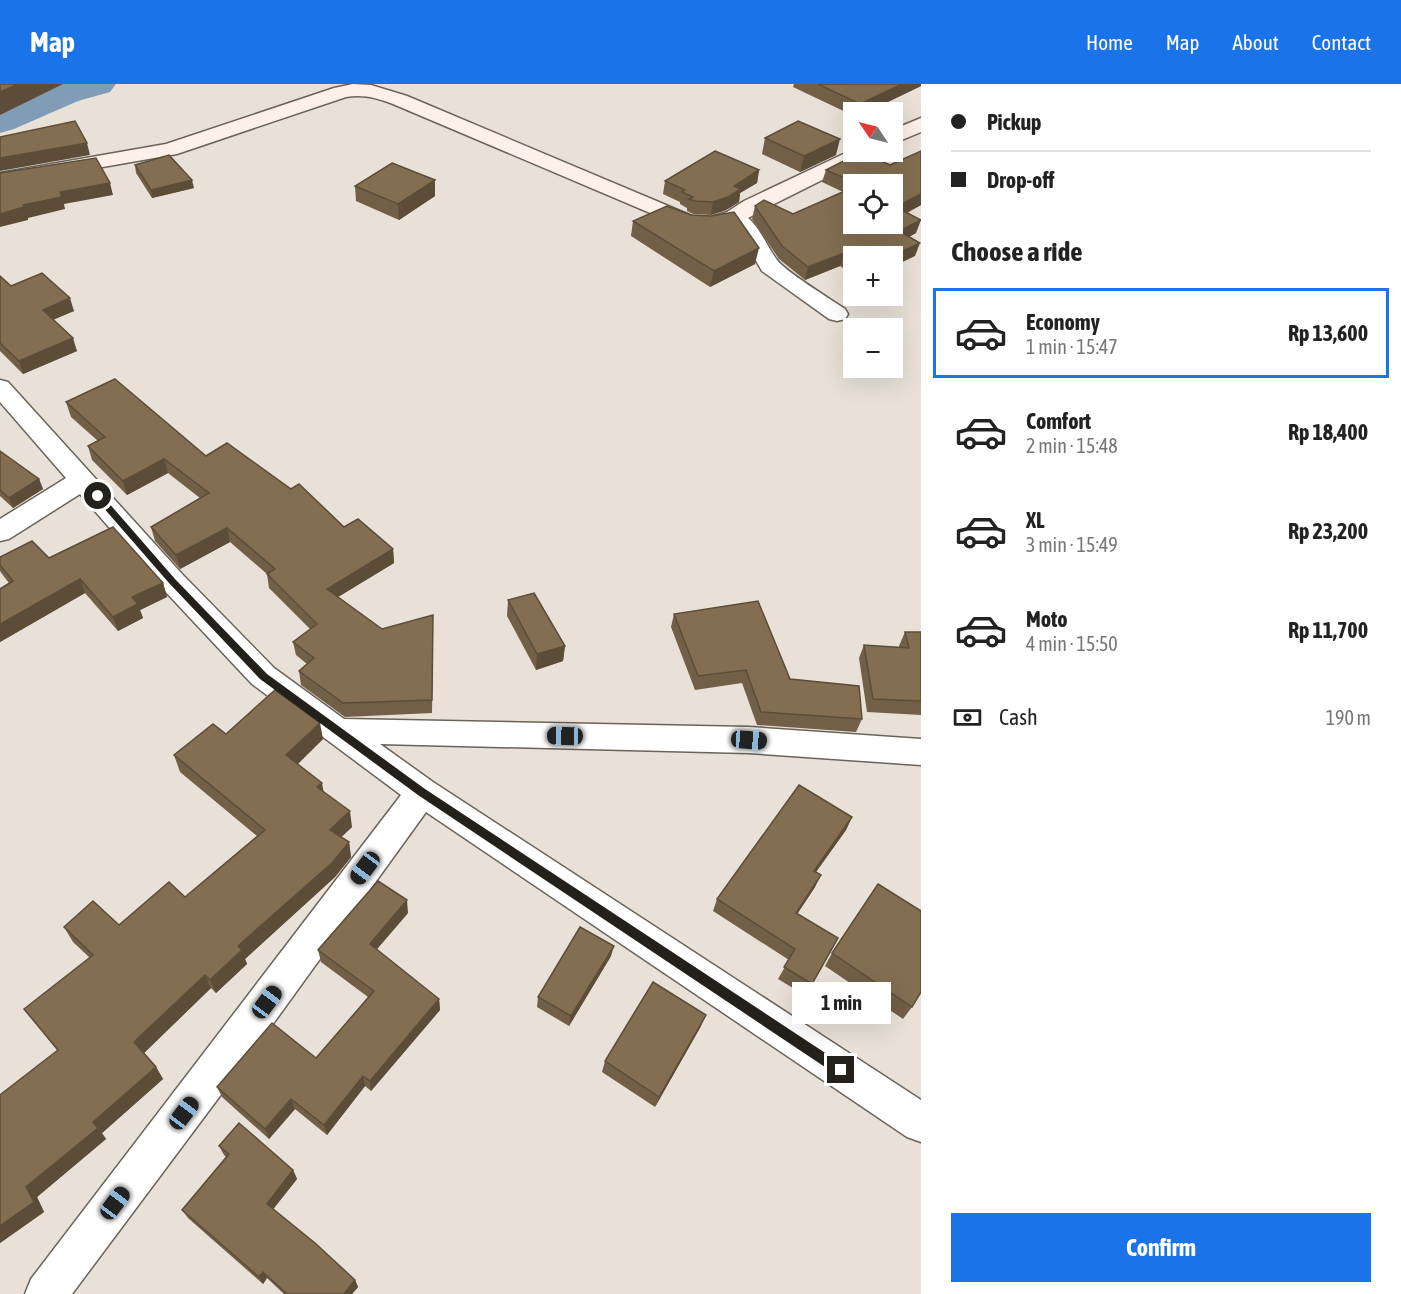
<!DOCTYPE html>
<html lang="en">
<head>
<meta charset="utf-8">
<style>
	:root { --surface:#fff; --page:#f2f2f2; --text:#222; --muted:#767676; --line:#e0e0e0; --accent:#1a73e8 }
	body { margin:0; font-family:"Asap Condensed",sans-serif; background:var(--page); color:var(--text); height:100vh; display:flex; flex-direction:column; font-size:22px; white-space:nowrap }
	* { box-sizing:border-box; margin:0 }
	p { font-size:20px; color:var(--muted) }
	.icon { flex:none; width:33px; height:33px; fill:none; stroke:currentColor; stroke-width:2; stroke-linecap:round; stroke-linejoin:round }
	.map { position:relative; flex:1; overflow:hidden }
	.panel { display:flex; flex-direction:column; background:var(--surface); width:480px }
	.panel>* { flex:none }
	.banner { display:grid; align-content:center; height:132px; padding:0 30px; background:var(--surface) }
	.needle { width:39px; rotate:305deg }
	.tools { position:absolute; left:843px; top:18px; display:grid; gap:12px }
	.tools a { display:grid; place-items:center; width:60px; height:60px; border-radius:0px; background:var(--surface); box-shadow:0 6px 24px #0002; font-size:30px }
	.end { position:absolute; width:27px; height:27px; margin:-14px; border:8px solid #24211d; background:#fff; box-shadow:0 0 0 3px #fff }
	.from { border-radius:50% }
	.bubble { position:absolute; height:42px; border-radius:0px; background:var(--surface); box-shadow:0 6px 24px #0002; font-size:20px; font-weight:700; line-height:42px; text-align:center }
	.car { position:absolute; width:18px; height:36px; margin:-18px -9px; border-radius:8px; box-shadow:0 0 4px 2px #0007; background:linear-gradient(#222 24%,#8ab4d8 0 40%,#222 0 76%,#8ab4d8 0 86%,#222 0) }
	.banner b { display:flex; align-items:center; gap:21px; height:57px; font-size:22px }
	.banner b+b { border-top:2px solid var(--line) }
	.banner i { width:15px; height:15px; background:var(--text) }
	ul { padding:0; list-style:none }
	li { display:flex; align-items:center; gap:18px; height:90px; margin:0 12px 9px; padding:0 18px; border:3px solid transparent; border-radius:0px }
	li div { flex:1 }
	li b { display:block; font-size:22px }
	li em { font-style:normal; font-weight:700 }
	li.on { border-color:var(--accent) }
	li>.icon { width:54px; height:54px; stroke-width:1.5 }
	h2 { padding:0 30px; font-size:27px; line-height:72px }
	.pay { display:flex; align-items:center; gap:15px; height:66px; padding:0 30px; font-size:22px }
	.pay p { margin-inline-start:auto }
	.primary-button { display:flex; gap:12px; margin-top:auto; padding:12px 30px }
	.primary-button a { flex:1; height:69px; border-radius:0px; background:var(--accent); color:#fff; font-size:24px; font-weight:700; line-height:69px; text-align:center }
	header { display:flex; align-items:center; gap:36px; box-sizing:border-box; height:84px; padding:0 30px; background:var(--accent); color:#fff }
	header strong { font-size:28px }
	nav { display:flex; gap:33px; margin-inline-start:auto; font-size:21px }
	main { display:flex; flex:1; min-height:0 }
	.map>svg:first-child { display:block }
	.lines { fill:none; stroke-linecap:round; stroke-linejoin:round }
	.river { fill:#809cb6; fill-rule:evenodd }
	.street-casing { stroke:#6a635a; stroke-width:3 }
	.secondary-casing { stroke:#6a635a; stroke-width:3 }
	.street { fill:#fff; fill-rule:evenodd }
	.secondary { fill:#fcf0e8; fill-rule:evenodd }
	.wall { fill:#715f47; fill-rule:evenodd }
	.shaded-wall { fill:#5c4d39 }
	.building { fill:#836e52; stroke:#5c4d39; stroke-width:1.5 }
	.route { fill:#24211d }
</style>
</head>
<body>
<header>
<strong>Map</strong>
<nav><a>Home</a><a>Map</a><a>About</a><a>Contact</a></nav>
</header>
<main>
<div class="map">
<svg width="921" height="1210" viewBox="0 0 921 1210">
	<rect width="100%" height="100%" fill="#e9e1d7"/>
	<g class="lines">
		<path class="river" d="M55 0H116L110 8 78 17 14 45 0 49V23Z"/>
		<g class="street-casing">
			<g id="street">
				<path d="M735 127C756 132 765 160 777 176 786 188 829 214 845 225L848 230 845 235 837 237 829 235 762 187 741 151 725 133 728 129Z"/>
				<path d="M0 296 8 298 182 490 274 584 344 635 749 643 921 655V681L749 669 380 660 433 698 921 1016V1058L907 1053 426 728 252 969 72 1210H25L31 1195 401 711 252 600 162 504 80 410 9 455 0 457V435L66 394 0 318Z"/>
			</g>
		</g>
		<g class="secondary-casing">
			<g id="secondary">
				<path d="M353 0 371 1 407 12 692 132 711 133 727 128 744 117 854 65V68H874L870 72 760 127C735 143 718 147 688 145L393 20C377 14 363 10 346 13L177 70 0 101V89L166 60 334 4Z"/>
				<path d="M921 34V48L892 60V46Z"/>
			</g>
		</g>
		<use href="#street" class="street"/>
		<use href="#secondary" class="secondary"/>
	</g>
	<g class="wall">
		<path d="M794 0H921V2L867 28H854V32L793 3Z"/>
		<path d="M765 54 836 71 800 88 762 70Z"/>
		<path d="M921 67V121L907 129 916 149 909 153 915 172H854V191L840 182 805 196 779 175 752 135 755 122 793 130 843 108 822 98 826 86 890 81ZM854 100H892L854 140Z"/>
		<path d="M135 81 194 104 152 114 136 89Z"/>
		<path d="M759 86 757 99 740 109 739 118 726 126 711 131 693 130 687 127V124L680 120V118L663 110 665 97Z"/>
		<path d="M355 102 435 112 399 136 356 117Z"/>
		<path d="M633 137 755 180 710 203 631 152Z"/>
		<path d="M0 192 11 202 74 227 53 236 77 267 23 290 0 267Z"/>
		<path d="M66 318 206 372 344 443 393 465 394 479 338 513 382 545H433L432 629 345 633 301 601 299 587 307 580 296 571 293 558 310 545 269 504 267 490 230 458 180 485 155 457 151 443 200 414 168 389 127 411 92 376 88 362 98 357 71 333Z"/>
		<path d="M0 367 39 395 43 405 13 424 0 412Z"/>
		<path d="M0 473 49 474 163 499 167 513 140 526 143 534 118 547 85 509 0 558V505L9 499 2 490 0 487Z"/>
		<path d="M508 516 565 562 563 577 536 586 507 532Z"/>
		<path d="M674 530 862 635 856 648 757 641 742 599 695 606 671 543Z"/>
		<path d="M905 548H921V631L867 628 859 574 864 561 899 563V562Z"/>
		<path d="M226 650 323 655 297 680 323 707 352 743 341 753 349 758 351 773 335 793 245 875 247 880 216 909 211 904 144 969 156 983 163 995 102 1049 106 1055 37 1113 44 1128 0 1159 57 966 24 925 90 874 73 858 64 843 119 841 185 813 257 752 180 688 174 671Z"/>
		<path d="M852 733 846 746 816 788 815 803 797 830 838 854 806 912 778 895 789 876 713 827 717 815Z"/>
		<path d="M408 829 377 865 439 915 440 926 371 1007 365 1002 327 1051 295 1025 269 1055 222 1013 217 1003 316 974 368 913 321 878 318 866Z"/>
		<path d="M832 869 912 923 903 935 825 882Z"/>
		<path d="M611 872 569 942 537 923 538 913Z"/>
		<path d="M701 942 655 1023 602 988 605 977Z"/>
		<path d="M219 1062 293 1086 297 1095 273 1125 355 1196 358 1203 352 1210H284L267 1194 263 1200 188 1134 182 1126 226 1073 224 1071Z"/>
	</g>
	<g class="shaded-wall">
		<path d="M18 0H63L0 31V8Z"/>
		<path d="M902 0H921V2L867 28H858L860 20Z"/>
		<path d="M840 55 836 71 800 88 804 72Z"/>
		<path d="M87 59 90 71 0 87V74Z"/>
		<path d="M759 86 757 99 740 109 739 118 726 126 711 131 713 118 734 102Z"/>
		<path d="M192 96 194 104 152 114 151 106Z"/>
		<path d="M435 96V112L399 136 398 120Z"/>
		<path d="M110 99 113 111 64 120 65 125 28 134V136L0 143V130L60 108Z"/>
		<path d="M921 110V121L892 136 896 123Z"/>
		<path d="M921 136 916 149 895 160 899 147Z"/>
		<path d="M920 159 915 172 892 183V172Z"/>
		<path d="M759 164 755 180 710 203 714 187Z"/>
		<path d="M844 169 840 182 805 196 808 183Z"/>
		<path d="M70 214 74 227 47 238 43 226Z"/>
		<path d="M73 254 77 267 23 290 19 277Z"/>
		<path d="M164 375 168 389 127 411 123 397Z"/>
		<path d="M39 395 43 405 13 424 9 414Z"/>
		<path d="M227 444 230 458 180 485 176 471Z"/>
		<path d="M393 465 394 479 328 519 327 505Z"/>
		<path d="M80 495 85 509 0 558V540Z"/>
		<path d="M163 499 167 513 140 526 143 534 118 547 113 533 132 513Z"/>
		<path d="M565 562 563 577 536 586 537 570Z"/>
		<path d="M320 639 323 655 290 688 286 671Z"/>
		<path d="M322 699 325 715 317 703Z"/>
		<path d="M350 727 352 743 333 761 330 746Z"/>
		<path d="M852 733 846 746 808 799 814 787Z"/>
		<path d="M349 758 351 773 335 793 245 875 247 880 216 909 210 896 238 862Z"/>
		<path d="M821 791 815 803 790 841 796 829Z"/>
		<path d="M407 816 408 829 371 872 370 860Z"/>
		<path d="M614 862 611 872 569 942 571 932Z"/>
		<path d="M205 891 211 904 142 971 134 958Z"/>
		<path d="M439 915 440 926 371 1007 370 997Z"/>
		<path d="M706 931 701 942 655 1023 659 1013Z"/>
		<path d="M156 983 163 995 102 1049 93 1038Z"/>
		<path d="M363 992 365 1002 327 1051 324 1041Z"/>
		<path d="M291 1015 295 1025 269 1055 265 1045Z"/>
		<path d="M98 1044 106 1055 37 1113 44 1128 0 1159V1142L26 1103Z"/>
		<path d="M293 1086 297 1095 271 1128 267 1120Z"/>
		<path d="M263 1188 267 1194 263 1200 259 1193Z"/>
		<path d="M355 1196 358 1203 352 1210H344Z"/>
	</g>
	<g class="building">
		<path d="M0 0H18L0 8Z"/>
		<path d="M818 0H902L860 20Z"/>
		<path d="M75 37 87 59 0 74V53Z"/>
		<path d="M798 37 840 55 804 72 765 54Z"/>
		<path d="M715 67 759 86 734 102 741 105 728 113 713 118 695 117 689 115 693 113 682 108 685 106 665 97Z"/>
		<path d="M921 67V110L896 123 921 136 899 147 920 159 892 172H854V176L844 169 808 183 782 162 755 122 764 116 793 130 854 103V140H892V100H858L826 86 861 68 890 81Z"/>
		<path d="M169 71 192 96 151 106 135 81Z"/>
		<path d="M96 74 110 99 60 108 62 113 23 121 24 123 0 130V89Z"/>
		<path d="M392 79 435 96 398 120 355 102Z"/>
		<path d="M667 122 691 131 711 132 734 128 759 164 714 187 633 137Z"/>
		<path d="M42 189 70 214 43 226 73 254 19 277 0 259V192L11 202Z"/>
		<path d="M115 295 206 372 227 359 291 405 299 400 344 443 358 435 393 465 327 505 382 545 433 531 432 616 343 619 299 587 314 574 293 558 317 540 267 490 275 485 227 444 176 471 151 443 209 409 164 375 123 397 88 362 105 353 66 318Z"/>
		<path d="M0 367 39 395 9 414 0 406Z"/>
		<path d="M113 443 163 499 132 513 138 520 113 533 80 495 0 540V505L13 497 0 481V473L32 457 49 474Z"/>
		<path d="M534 509 565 562 537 570 508 516Z"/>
		<path d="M758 517 790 595 859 602 862 635 761 628 746 586 698 592 674 530Z"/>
		<path d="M905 548H921V617L873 615 864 561 909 564Z"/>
		<path d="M275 606 320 639 286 671 322 699 317 703 350 727 330 746 349 758 333 778 238 862 242 866 210 896 205 891 134 958 156 983 93 1038 98 1044 26 1103 34 1118 0 1142V1011L58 966 24 925 93 871 64 843 93 817 119 841 169 798 185 813 265 746 174 671 213 640 226 650Z"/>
		<path d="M799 701 852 733 814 787 821 791 796 829 838 854 812 900 784 883 795 865 717 815Z"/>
		<path d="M378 797 407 816 370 860 439 915 370 997 363 992 324 1041 291 1015 265 1045 217 1003 272 939 316 974 374 907 318 866Z"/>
		<path d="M878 800 921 827V908L912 923 832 869Z"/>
		<path d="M580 843 614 862 571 932 538 913Z"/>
		<path d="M653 898 706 931 659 1013 605 977Z"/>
		<path d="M239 1039 293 1086 267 1120 315 1159 355 1196 344 1210H287L263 1188 259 1193 182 1126 229 1070 219 1062Z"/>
	</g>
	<path class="route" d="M95 410H101L175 495 267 590 425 705 845 982V991H837L418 711 260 595 169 499 95 414Z"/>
</svg>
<div class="tools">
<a><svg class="needle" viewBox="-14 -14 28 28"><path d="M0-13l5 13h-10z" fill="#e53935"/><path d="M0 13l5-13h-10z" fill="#767676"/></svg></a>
<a><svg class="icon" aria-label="locate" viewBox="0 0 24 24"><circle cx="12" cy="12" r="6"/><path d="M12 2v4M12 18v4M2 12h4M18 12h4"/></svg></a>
<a>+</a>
<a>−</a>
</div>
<i class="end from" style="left:98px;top:412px"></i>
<i class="end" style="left:841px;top:986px"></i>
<div class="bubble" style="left:792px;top:898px;width:99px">1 min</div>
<i class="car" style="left:565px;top:652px;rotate:271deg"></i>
<i class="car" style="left:749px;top:656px;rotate:94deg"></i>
<i class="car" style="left:365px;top:784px;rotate:217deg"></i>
<i class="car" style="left:267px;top:918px;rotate:37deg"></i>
<i class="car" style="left:184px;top:1029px;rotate:37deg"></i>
<i class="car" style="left:115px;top:1119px;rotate:37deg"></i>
</div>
<section class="panel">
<div class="banner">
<b><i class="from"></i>Pickup</b>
<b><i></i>Drop-off</b>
</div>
<h2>Choose a ride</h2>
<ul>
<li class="on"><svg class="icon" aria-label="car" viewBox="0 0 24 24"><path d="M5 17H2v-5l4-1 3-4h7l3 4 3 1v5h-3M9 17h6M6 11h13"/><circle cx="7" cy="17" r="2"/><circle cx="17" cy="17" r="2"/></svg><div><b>Economy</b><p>1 min · 15:47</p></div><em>Rp 13,600</em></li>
<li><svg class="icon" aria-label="car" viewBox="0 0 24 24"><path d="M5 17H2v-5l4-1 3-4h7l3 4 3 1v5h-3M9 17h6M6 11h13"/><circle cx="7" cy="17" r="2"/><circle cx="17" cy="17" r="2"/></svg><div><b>Comfort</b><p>2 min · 15:48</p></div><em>Rp 18,400</em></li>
<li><svg class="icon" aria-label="car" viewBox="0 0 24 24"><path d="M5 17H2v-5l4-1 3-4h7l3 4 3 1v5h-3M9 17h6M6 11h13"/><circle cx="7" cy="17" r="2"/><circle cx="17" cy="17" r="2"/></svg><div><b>XL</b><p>3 min · 15:49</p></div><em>Rp 23,200</em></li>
<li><svg class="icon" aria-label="car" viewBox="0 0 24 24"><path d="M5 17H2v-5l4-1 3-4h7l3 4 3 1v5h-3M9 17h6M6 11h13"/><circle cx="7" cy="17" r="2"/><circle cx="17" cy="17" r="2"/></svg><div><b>Moto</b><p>4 min · 15:50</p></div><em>Rp 11,700</em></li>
</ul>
<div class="pay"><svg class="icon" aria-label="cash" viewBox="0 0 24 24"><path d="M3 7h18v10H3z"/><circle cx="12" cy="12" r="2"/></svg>Cash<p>190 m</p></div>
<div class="primary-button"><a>Confirm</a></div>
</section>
</main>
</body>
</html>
